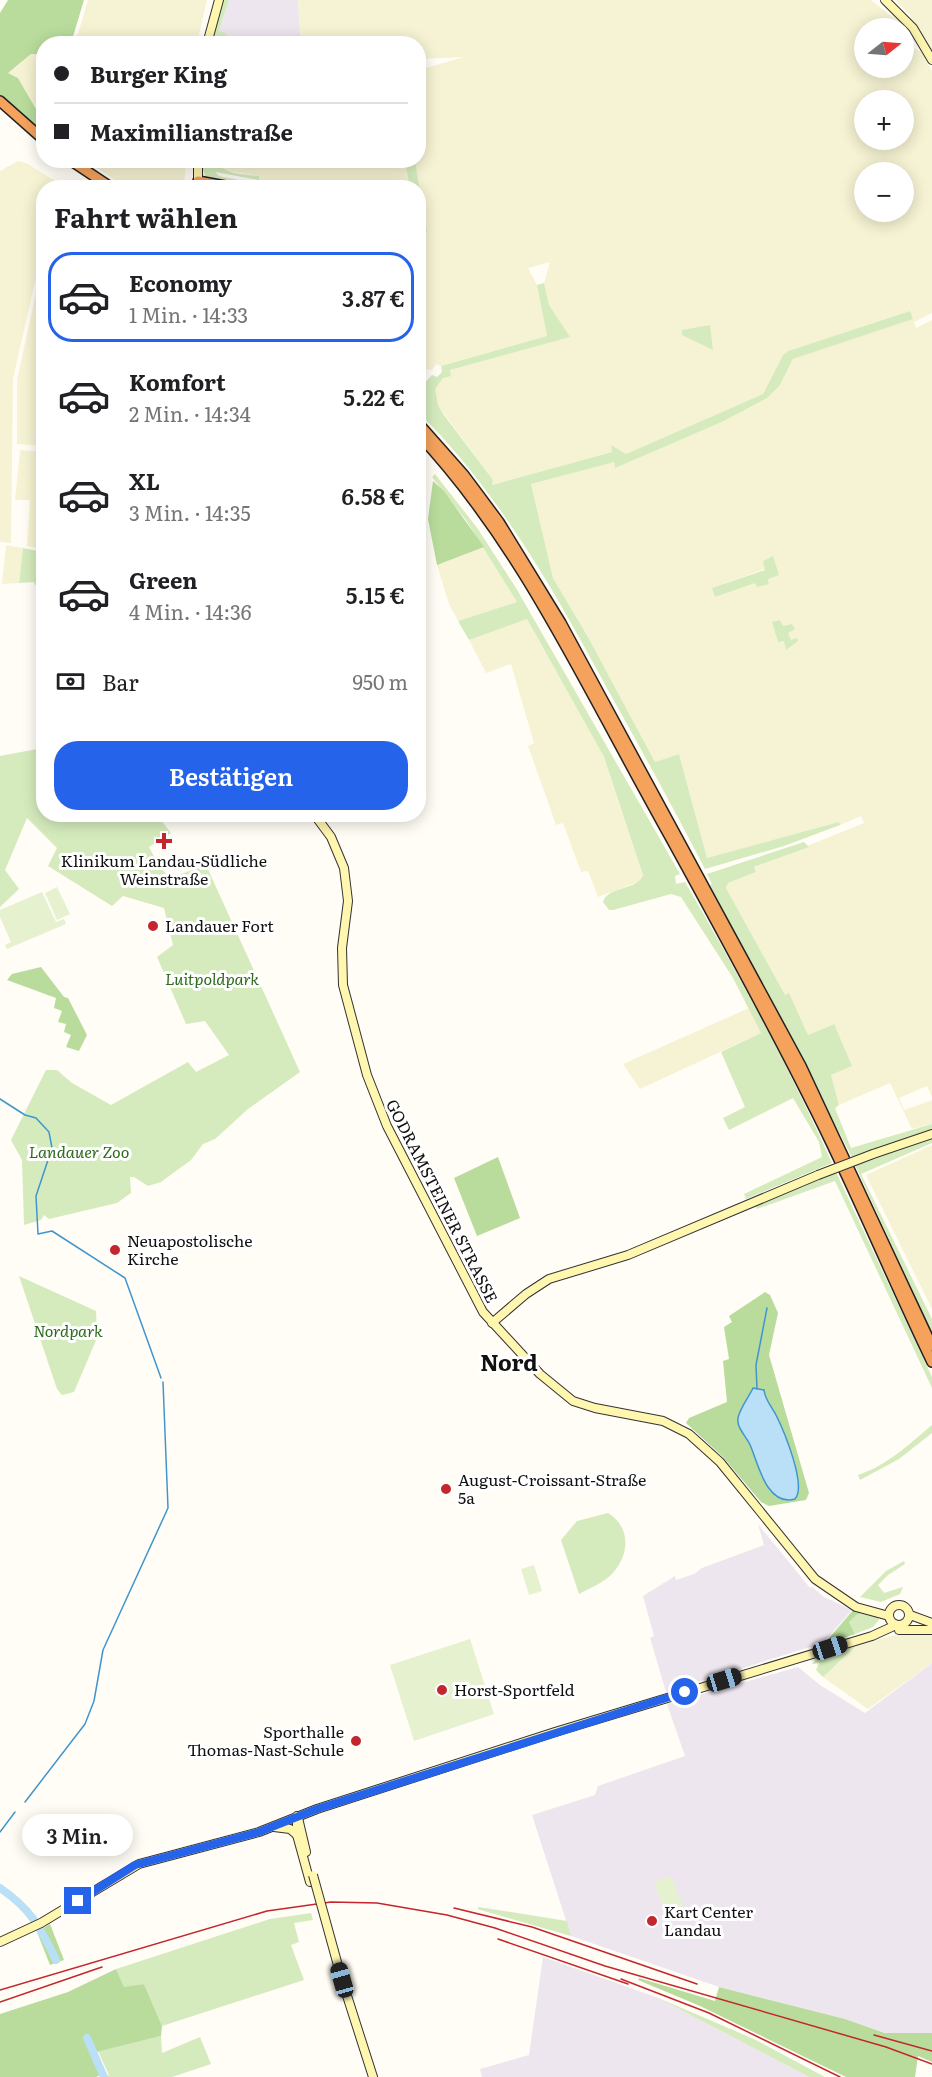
<!DOCTYPE html>
<html lang="de">
<head>
<meta charset="utf-8">
<style>
	:root { --surface:#fff; --page:#f2f2f2; --text:#202124; --muted:#757577; --line:#e0e0e0; --accent:#2563eb }
	body { margin:0; font-family:Literata,serif; background:var(--page); color:var(--text); height:100vh; display:flex; flex-direction:column; font-size:22px; white-space:nowrap }
	* { box-sizing:border-box; margin:0 }
	p { font-size:20px; color:var(--muted) }
	.icon { flex:none; width:33px; height:33px; fill:none; stroke:currentColor; stroke-width:2; stroke-linecap:round; stroke-linejoin:round }
	.map { position:relative; flex:1; overflow:hidden }
	.side { position:absolute; left:36px; top:180px; width:390px; height:642px; display:flex; flex-direction:column; background:var(--surface); border-radius:24px; box-shadow:0 3px 15px #0003 }
	.side>* { flex:none }
	.banner { position:absolute; left:36px; top:36px; width:390px; height:132px; border-radius:24px; box-shadow:0 3px 15px #0003; display:grid; align-content:center; height:132px; padding:0 18px; background:var(--surface) }
	.needle { width:39px; rotate:73deg }
	.controls { position:absolute; left:854px; top:18px; display:grid; gap:12px }
	.controls a { display:grid; place-items:center; width:60px; height:60px; border-radius:50%; background:var(--surface); box-shadow:0 3px 15px #0003; font-size:30px }
	.end { position:absolute; width:27px; height:27px; margin:-14px; border:8px solid #2563eb; background:#fff; box-shadow:0 0 0 3px #fff }
	.from { border-radius:50% }
	.bubble { position:absolute; height:42px; border-radius:21px; background:var(--surface); box-shadow:0 3px 15px #0003; font-size:20px; font-weight:600; line-height:42px; text-align:center }
	.car { position:absolute; width:18px; height:36px; margin:-18px -9px; border-radius:8px; box-shadow:0 0 4px 2px #0007; background:linear-gradient(#222 24%,#8ab4d8 0 40%,#222 0 76%,#8ab4d8 0 86%,#222 0) }
	.banner b { display:flex; align-items:center; gap:21px; height:57px; font-size:22px }
	.banner b+b { border-top:2px solid var(--line) }
	.banner i { width:15px; height:15px; background:var(--text) }
	ul { padding:0; list-style:none }
	li { display:flex; align-items:center; gap:18px; height:90px; margin:0 12px 9px; padding:0 6px; border:3px solid transparent; border-radius:24px }
	li div { flex:1 }
	li b { display:block; font-size:22px }
	li em { font-style:normal; font-weight:600 }
	li.current { border-color:var(--accent) }
	li>.icon { width:54px; height:54px; stroke-width:1.5 }
	h2 { padding:0 18px; font-size:27px; line-height:72px }
	.pay { display:flex; align-items:center; gap:15px; height:66px; padding:0 18px; font-size:22px }
	.pay p { margin-inline-start:auto }
	.action { display:flex; gap:12px; margin-top:auto; padding:12px 18px }
	.action a { flex:1; height:69px; border-radius:24px; background:var(--accent); color:#fff; font-size:24px; font-weight:600; line-height:69px; text-align:center }
	.map>svg:first-child { display:block }
	.industrial { fill:#eee6ef }
	.farmland { fill:#f6f3d4; fill-rule:evenodd }
	.green { fill:#d5ebbd }
	.forest { fill:#b9dc9c }
	.pitch { fill:#e6f2cf }
	.water { fill:#b9e0f7; stroke:#3f96cf; stroke-width:1.5 }
	.lines { fill:none; stroke-linecap:round; stroke-linejoin:round }
	.stream { stroke:#3f96cf; stroke-width:1.5 }
	.river { stroke:#b9e0f7; stroke-width:8 }
	.secondary-casing { stroke:#333; stroke-width:10 }
	.highway-casing { stroke:#222; stroke-width:12 }
	.secondary { stroke:#fff6b0; stroke-width:8 }
	.highway { stroke:#f5a25d; stroke-width:9 }
	.rail { stroke:#c4262e; stroke-width:1.5 }
	.secondary-bridge-casing { stroke:#333; stroke-width:10; stroke-linecap:butt }
	.secondary-bridge { stroke:#fff6b0; stroke-width:8 }
	.route { stroke:#2563eb; stroke-width:8 }
	.poi-dot { fill:#c4262e; stroke:#fff; stroke-width:2 }
	.labels { text-anchor:middle; stroke-width:6; stroke-linejoin:round; paint-order:stroke }
	.poi-label { font-size:16px; fill:#111; stroke:#fff; text-anchor:start }
	.park-label { font-size:16px; font-style:italic; fill:#2f6b1f; stroke:#fff }
	.street-label { font-size:16px; fill:#111; stroke:#fff }
	.district-label { font-size:22px; font-weight:bold; fill:#111; stroke:#fff }
</style>
</head>
<body>
<div class="map">
<svg width="932" height="2077" viewBox="0 0 932 2077">
	<rect width="100%" height="100%" fill="#fffdf5"/>
	<g class="industrial">
		<path d="M229 0H298L301 43 224 44 219 31Z"/>
		<path d="M758 1524 810 1588 812 1587 824 1597 852 1610 823 1643 666 1692 650 1638 654 1636 643 1596 675 1576 676 1580 694 1574 702 1568 764 1545Z"/>
		<path d="M932 1663V2033H886L845 2019 719 1987 571 1936 532 1815 595 1795 598 1786 685 1756 667 1704 798 1667 820 1685 865 1713Z"/>
		<path d="M543 1957 656 1997 809 2077H482L480 2069 529 2055Z"/>
	</g>
	<g class="farmland">
		<path d="M88 0H207L197 43 75 44Z"/>
		<path d="M298 0H871L908 29 909 46 922 52 932 71V313L914 322 916 328 932 320V1097L927 1086 899 1098 904 1110 932 1100V1124L912 1129 890 1083 839 1105 831 1075 851 1066 833 1024 808 1035 789 994 785 996 726 888 728 883 756 872 753 868 864 823 861 816 840 825 839 823 707 858 679 754 655 762 588 637 553 578 531 484 614 461 615 467 724 421 780 385 793 359 844 341 910 311 788 351 783 355 763 394 626 454 612 446V452L492 485 493 480 437 404 435 389 449 370 569 337 549 305 544 283 550 262 528 268 537 285 547 336 441 366 436 364 432 370 419 368 418 188 273 187 270 181 259 180V176L223 170 215 161 418 160 419 70 464 57 419 59 418 44 301 43ZM864 28H903V68H864ZM864 100H903V140H864ZM864 172H903V212H864ZM765 569 769 583 756 582 715 597 713 588Z"/>
		<path d="M895 0H932V50L909 14Z"/>
		<path d="M31 54H43V114H40L18 78 8 73Z"/>
		<path d="M18 161 26 163 65 187 44 188 43 246 13 379 11 543 0 542V171Z"/>
		<path d="M87 161H186L184 187H125Z"/>
		<path d="M43 262V446L17 444V379Z"/>
		<path d="M20 450 43 452V549L27 546 30 500H15Z"/>
		<path d="M6 545 23 548 19 583 2 584Z"/>
		<path d="M484 547 517 602 458 621 449 604 437 565Z"/>
		<path d="M527 619 604 757 643 875 638 882 598 897 588 871 581 872 563 823 556 825 528 746 534 743 511 664 486 673 469 640Z"/>
		<path d="M749 1008 761 1033 640 1089 623 1064Z"/>
		<path d="M932 1145V1309L866 1175Z"/>
		<path d="M904 1633 932 1634V1663L868 1709 823 1677 858 1644Z"/>
	</g>
	<g class="green">
		<path d="M222 0H229L219 31 225 33 228 37 279 43 209 44Z"/>
		<path d="M203 161H215C227 175 241 174 259 176V180L215 172 219 176 259 184 257 187H246L206 178 203 170Z"/>
		<path d="M405 161H415L427 233H424L419 220 418 188 410 187Z"/>
		<path d="M544 283 549 305 570 337 450 370 451 376 443 378 435 389 438 405 444 415 493 480 492 485 612 452 611 445 626 454 763 394 783 355 788 351 910 311 913 319 793 359 780 385 767 398 724 421 615 468 614 462 531 484 553 578 588 637 655 762 679 754 707 858 839 822 840 825 784 846 705 869C675 811 641 749 608 690 555 592 499 492 419 413L418 390 432 375 437 377 442 372 441 366 547 336 537 285Z"/>
		<path d="M710 325 713 350 682 335V330Z"/>
		<path d="M435 474 478 529 516 588 680 874 675 876 676 884 685 882C738 973 789 1067 832 1163L746 1199 744 1194 822 1157 819 1142 793 1098 729 1130 723 1118 745 1107 721 1052 761 1033 733 978 681 897 671 894 613 910H609L603 902C609 885 637 891 643 875L604 757 527 619 469 640 458 621 517 602 466 520 432 477Z"/>
		<path d="M23 548 43 552V586L35 585 34 582 19 583Z"/>
		<path d="M773 556 779 575 768 579 769 584 757 587 755 583 715 597 712 588 765 570 763 561Z"/>
		<path d="M780 620 783 626 792 624 795 629 788 633 791 640 797 638 798 641 786 650 784 641 778 642 772 622Z"/>
		<path d="M43 748 44 814 157 815 171 833 149 847 159 866 170 878 206 865 300 1072 248 1109 215 1139 203 1144 191 1160 161 1182 148 1186 134 1177H130L131 1193 117 1203 49 1219 44 1215 41 1220 24 1225 22 1160 11 1140 46 1070H57L72 1083 111 1105 188 1062 196 1072 229 1055 205 1021 186 1024 157 957 173 945 164 908 123 896 112 906 48 866 57 848 27 818 5 870 19 889 0 907V756Z"/>
		<path d="M804 842 809 847 754 867 756 872 728 883 726 888 785 995 789 993 808 1035 834 1024 852 1066 831 1075 839 1105 835 1108 851 1148 932 1124V1130L852 1157 710 885 712 884 707 874Z"/>
		<path d="M932 1136V1143L861 1174 932 1319V1333L855 1165Z"/>
		<path d="M836 1172 932 1377V1388L835 1181 757 1209 755 1205Z"/>
		<path d="M19 1276 96 1311 97 1338 74 1392 62 1395 57 1389Z"/>
		<path d="M932 1425V1433L899 1459 860 1480 858 1475C888 1465 908 1445 932 1425Z"/>
		<path d="M608 1513C631 1527 630 1555 612 1574 603 1583 590 1588 579 1594L561 1540 577 1521Z"/>
		<path d="M904 1561 905 1564 888 1575 878 1585 884 1593 903 1587 900 1594 881 1602 860 1597 886 1571Z"/>
		<path d="M866 1611 878 1614 879 1620 873 1627 855 1634 849 1622 856 1614Z"/>
		<path d="M858 1644 823 1677 816 1670 819 1663 812 1664 818 1656Z"/>
		<path d="M479 1907 567 1921 571 1936 477 1909Z"/>
		<path d="M311 1913 313 1920 294 1923 299 1942 291 1945 304 1980 162 2026 144 1984 124 1988 116 1969 270 1919Z"/>
		<path d="M656 1997 754 2039 825 2077H809Z"/>
		<path d="M161 2036 162 2053 200 2037 211 2064 172 2077H106L109 2075 98 2051Z"/>
	</g>
	<g class="forest">
		<path d="M8 0H84L71 43 44 44 43 54H31L8 73 18 78 39 114H43V129L40 131 0 95V13Z"/>
		<path d="M433 481 444 491 484 547 437 565 428 519Z"/>
		<path d="M41 967 64 997 68 998 87 1035 79 1051 66 1047 71 1035 64 1032 66 1024 58 1022 62 1011 54 1008 56 998 7 980 12 974Z"/>
		<path d="M498 1157 520 1218 477 1236 454 1178Z"/>
		<path d="M765 1292 770 1295 778 1313 769 1355 809 1493 806 1500 769 1506 761 1502 723 1457 686 1423 689 1418 727 1402 723 1361 729 1359 724 1327 732 1322 729 1316Z"/>
		<path d="M855 1608 866 1611 856 1615 849 1622 855 1634 823 1645Z"/>
		<path d="M50 1924 64 1960 50 1965 37 1932Z"/>
		<path d="M116 1969 124 1987 144 1984 162 2026 161 2036 92 2053 101 2075 96 2077H0V2014L68 1992Z"/>
		<path d="M639 1978 715 2001 719 1987 845 2019 885 2033H932V2062L918 2056 915 2077H846L700 2006 638 1980Z"/>
	</g>
	<g class="pitch">
		<path d="M57 887 70 914 57 920 45 893Z"/>
		<path d="M42 892 56 922 64 919 66 924 7 949 5 945 11 942 0 917V910Z"/>
		<path d="M534 1565 542 1591 529 1595 521 1569Z"/>
		<path d="M470 1639 494 1714 414 1741 390 1665Z"/>
		<path d="M671 1876 685 1912 667 1918 654 1882Z"/>
	</g>
	<path class="water" d="M753 1388 764 1390C765 1400 772 1407 776 1415 784 1431 807 1486 795 1499 767 1507 758 1464 751 1447 748 1438 736 1428 738 1418 740 1408 749 1397 753 1388Z"/>
	<g class="lines">
		<g class="stream">
			<path d="M0 1099 25 1115 36 1118 49 1132 52 1148 36 1196 38 1234 52 1231 125 1278 161 1378"/>
			<path d="M757 1389 756 1365 767 1308"/>
			<path d="M25 1802 85 1724 94 1701 103 1650 168 1508 163 1382"/>
			<path d="M0 1832 15 1812"/>
		</g>
		<g class="river">
			<path d="M0 1888C31 1909 40 1927 56 1960"/>
			<path d="M87 2038 104 2077"/>
		</g>
		<g class="secondary-casing">
			<g id="secondary">
				<path d="M885 0 913 28 932 60"/>
				<path d="M207 44 219 0"/>
				<path d="M198 188V160"/>
				<path d="M314 814 331 837 344 868 348 901 342 948 343 985 367 1075 387 1126 483 1312 540 1374 573 1401 595 1408 663 1421 689 1434 720 1462 815 1579 856 1607 889 1616"/>
				<path d="M873 1154 932 1134"/>
				<path d="M492 1323 526 1294 549 1279 628 1255 818 1175"/>
				<circle cx="899" cy="1615" r="10"/>
				<path d="M910 1615 932 1623"/>
				<path d="M899 1630H932"/>
				<path d="M297 1816V1835L310 1882"/>
				<path d="M298 1818 306 1852"/>
				<path d="M274 1827 290 1829 297 1835"/>
				<path d="M0 1942 41 1923 139 1864 259 1832 317 1809 555 1732 872 1636 896 1625"/>
				<path d="M342 1980 373 2077"/>
			</g>
		</g>
		<g class="highway-casing">
			<g id="highway">
				<path d="M0 101 44 140"/>
				<path d="M70 160 112 188"/>
				<path d="M198 181 236 188"/>
				<path d="M418 423 464 475 499 522 561 623 801 1066 932 1346"/>
				<path d="M418 434C512 534 571 656 636 775 695 883 755 990 810 1100 854 1186 890 1275 932 1362"/>
			</g>
		</g>
		<use href="#secondary" class="secondary"/>
		<use href="#highway" class="highway"/>
		<g class="rail">
			<path d="M454 1908 532 1927 697 1984"/>
			<path d="M498 1939 628 1984"/>
			<path d="M621 1979 709 2013 840 2077"/>
			<path d="M0 1990 267 1911 331 1902 377 1903 447 1915 495 1928 605 1966 886 2047 932 2064"/>
			<path d="M0 2002 102 1967"/>
			<path d="M874 2035 932 2051"/>
		</g>
		<g class="secondary-bridge-casing">
			<g id="secondary-bridge">
				<path d="M818 1175 873 1154"/>
				<path d="M313 1875 342 1980"/>
			</g>
		</g>
		<use href="#secondary-bridge" class="secondary-bridge"/>
	</g>
	<g class="lines">
		<path class="route" d="M78 1901 135 1865 259 1832 317 1809 685 1692"/>
	</g>
	<g class="poi-dot">
		<path d="M161 832h6v6h6v6h-6v6h-6v-6h-6v-6h6z"/>
		<circle cx="153" cy="926" r="6"/>
		<circle cx="115" cy="1250" r="6"/>
		<circle cx="446" cy="1489" r="6"/>
		<circle cx="442" cy="1690" r="6"/>
		<circle cx="356" cy="1741" r="6"/>
		<circle cx="652" cy="1921" r="6"/>
	</g>
	<g class="labels">
		<g class="poi-label">
			<text x="164" y="867" text-anchor="middle">Klinikum Landau-Südliche<tspan x="164" dy="18">Weinstraße</tspan></text>
			<text x="165" y="932">Landauer Fort</text>
			<text x="127" y="1247">Neuapostolische<tspan x="127" dy="18">Kirche</tspan></text>
			<text x="458" y="1486">August-Croissant-Straße<tspan x="458" dy="18">5a</tspan></text>
			<text x="454" y="1696">Horst-Sportfeld</text>
			<text x="344" y="1738" text-anchor="end">Sporthalle<tspan x="344" dy="18">Thomas-Nast-Schule</tspan></text>
			<text x="664" y="1918">Kart Center<tspan x="664" dy="18">Landau</tspan></text>
		</g>
		<g class="park-label">
			<text x="212" y="985">Luitpoldpark</text>
			<text x="79" y="1158">Landauer Zoo</text>
			<text x="68" y="1337">Nordpark</text>
		</g>
		<g class="street-label">
			<text transform="translate(442 1201) rotate(63)" y="6">GODRAMSTEINER STRASSE</text>
		</g>
		<g class="district-label">
			<text x="509" y="1371">Nord</text>
		</g>
	</g>
</svg>
<div class="controls">
<a><svg class="needle" viewBox="-14 -14 28 28"><path d="M0-13l5 13h-10z" fill="#e53935"/><path d="M0 13l5-13h-10z" fill="#757577"/></svg></a>
<a>+</a>
<a>−</a>
</div>
<i class="end from" style="left:685px;top:1692px"></i>
<i class="end" style="left:78px;top:1901px"></i>
<div class="bubble" style="left:22px;top:1814px;width:111px">3 Min.</div>
<i class="car" style="left:830px;top:1648px;rotate:72deg"></i>
<i class="car" style="left:724px;top:1680px;rotate:73deg"></i>
<i class="car" style="left:342px;top:1980px;rotate:344deg"></i>
<div class="banner">
<b><i class="from"></i>Burger King</b>
<b><i></i>Maximilianstraße</b>
</div>
<section class="side">
<h2>Fahrt wählen</h2>
<ul>
<li class="current"><svg class="icon" aria-label="car" viewBox="0 0 24 24"><path d="M5 17H2v-5l4-1 3-4h7l3 4 3 1v5h-3M9 17h6M6 11h13"/><circle cx="7" cy="17" r="2"/><circle cx="17" cy="17" r="2"/></svg><div><b>Economy</b><p>1 Min. · 14:33</p></div><em>3.87 €</em></li>
<li><svg class="icon" aria-label="car" viewBox="0 0 24 24"><path d="M5 17H2v-5l4-1 3-4h7l3 4 3 1v5h-3M9 17h6M6 11h13"/><circle cx="7" cy="17" r="2"/><circle cx="17" cy="17" r="2"/></svg><div><b>Komfort</b><p>2 Min. · 14:34</p></div><em>5.22 €</em></li>
<li><svg class="icon" aria-label="car" viewBox="0 0 24 24"><path d="M5 17H2v-5l4-1 3-4h7l3 4 3 1v5h-3M9 17h6M6 11h13"/><circle cx="7" cy="17" r="2"/><circle cx="17" cy="17" r="2"/></svg><div><b>XL</b><p>3 Min. · 14:35</p></div><em>6.58 €</em></li>
<li><svg class="icon" aria-label="car" viewBox="0 0 24 24"><path d="M5 17H2v-5l4-1 3-4h7l3 4 3 1v5h-3M9 17h6M6 11h13"/><circle cx="7" cy="17" r="2"/><circle cx="17" cy="17" r="2"/></svg><div><b>Green</b><p>4 Min. · 14:36</p></div><em>5.15 €</em></li>
</ul>
<div class="pay"><svg class="icon" aria-label="cash" viewBox="0 0 24 24"><path d="M3 7h18v10H3z"/><circle cx="12" cy="12" r="2"/></svg>Bar<p>950 m</p></div>
<div class="action"><a>Bestätigen</a></div>
</section>
</div>
</body>
</html>
